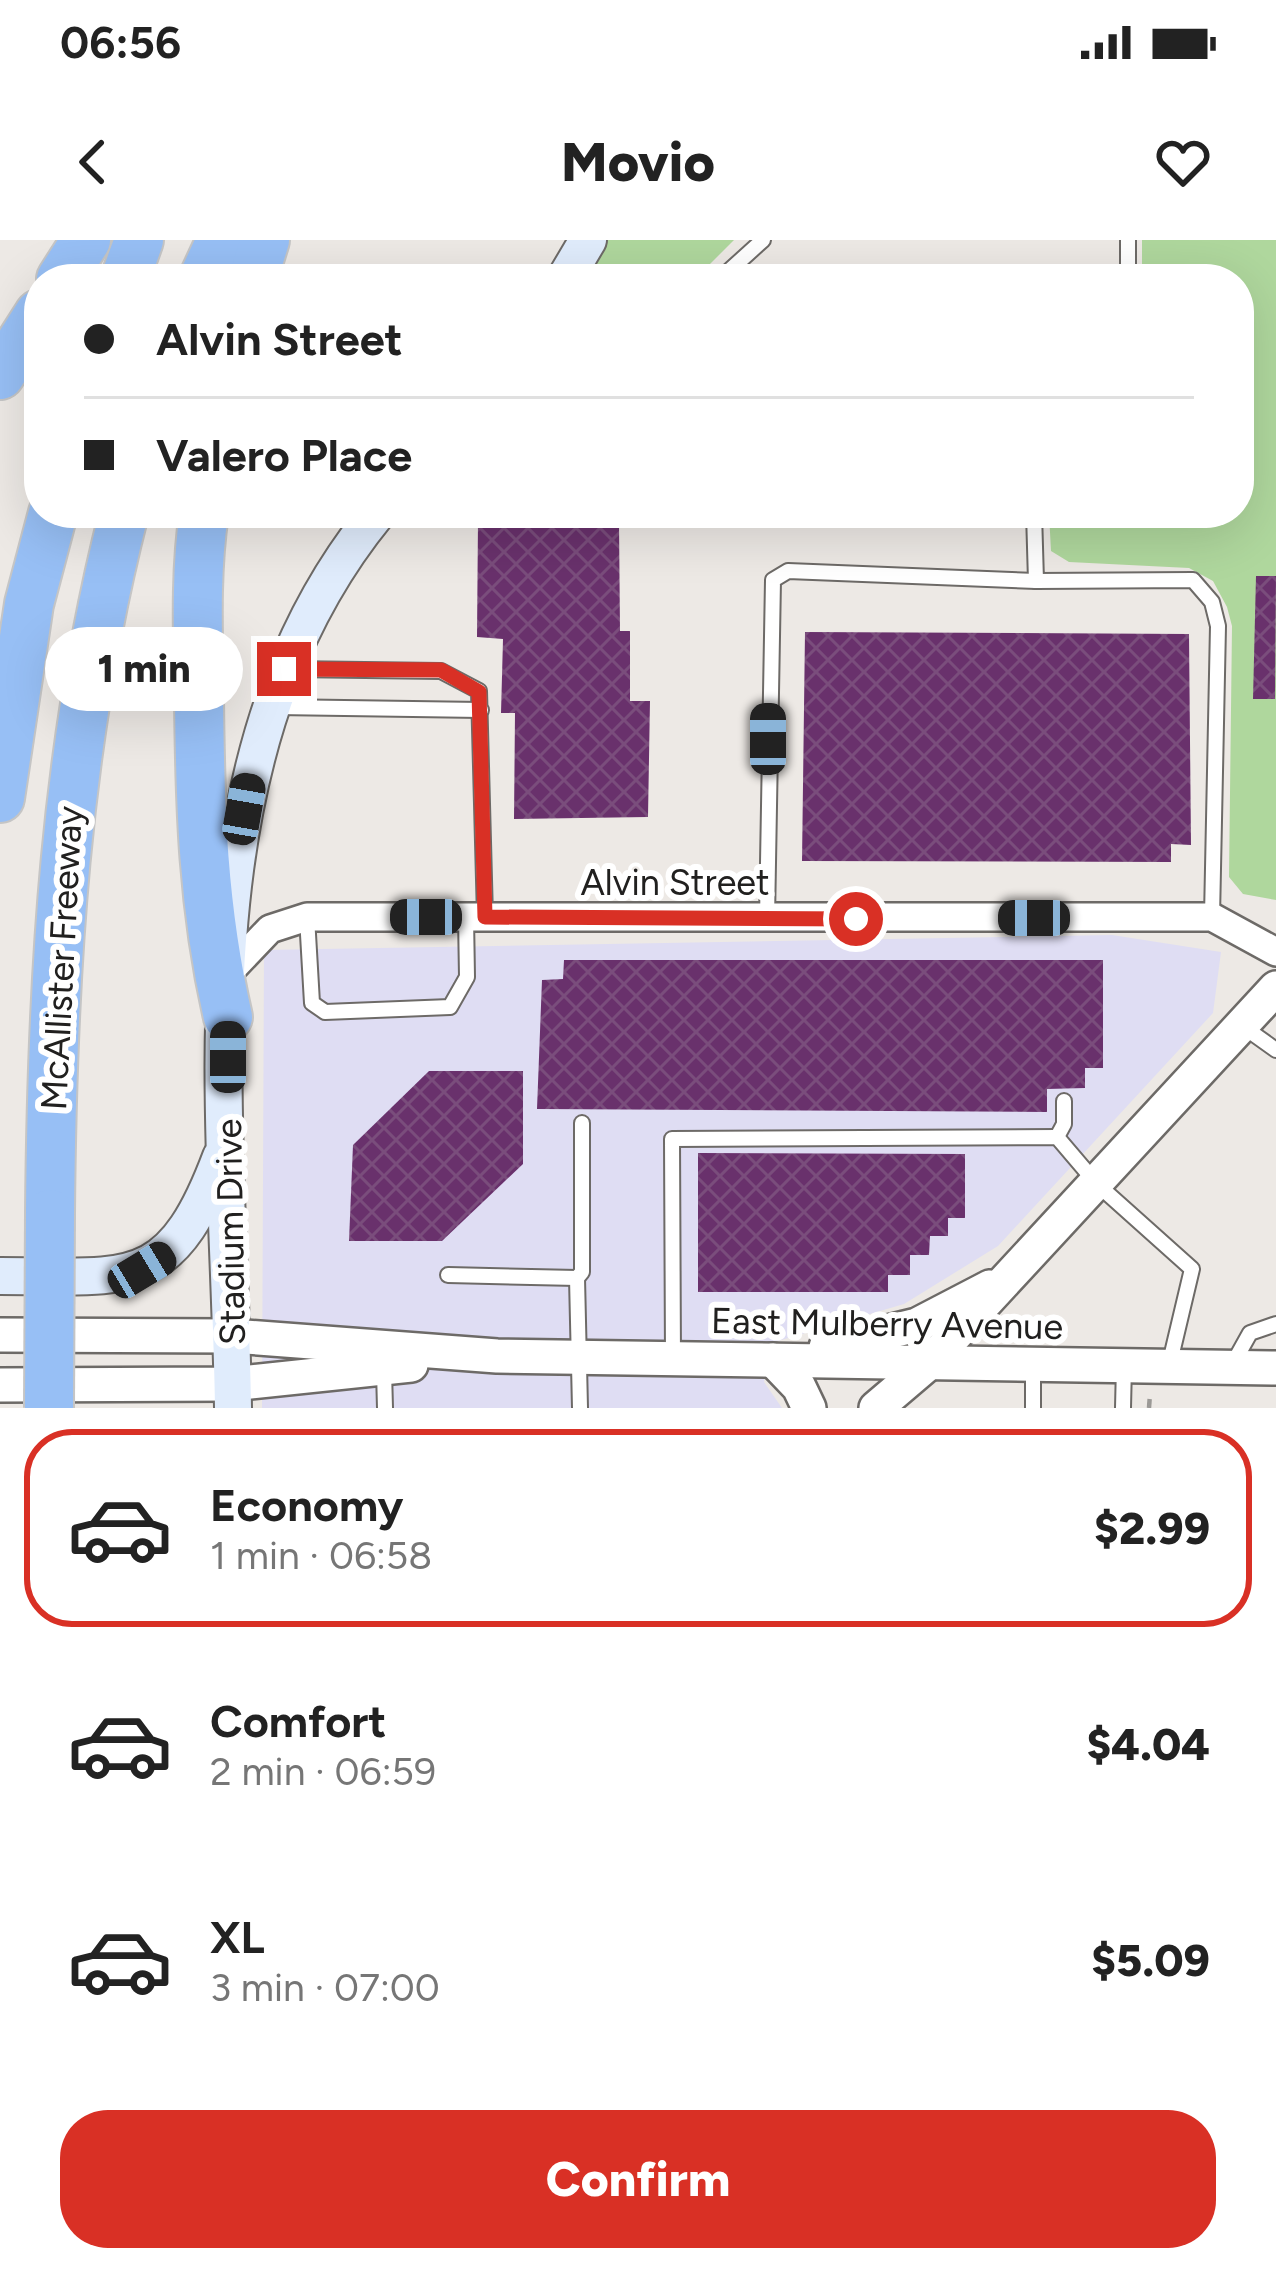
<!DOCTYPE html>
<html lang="en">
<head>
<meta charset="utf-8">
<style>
	:root { --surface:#fff; --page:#f2f2f2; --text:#222; --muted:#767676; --line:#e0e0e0; --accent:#d93025 }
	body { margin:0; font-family:Figtree,sans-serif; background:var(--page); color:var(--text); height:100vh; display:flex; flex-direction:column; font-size:45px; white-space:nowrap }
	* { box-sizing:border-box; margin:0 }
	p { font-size:39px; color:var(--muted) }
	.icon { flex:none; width:66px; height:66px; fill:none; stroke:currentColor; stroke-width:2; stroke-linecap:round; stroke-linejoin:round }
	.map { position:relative; height:1168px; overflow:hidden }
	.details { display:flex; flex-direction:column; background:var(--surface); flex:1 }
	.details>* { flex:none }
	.top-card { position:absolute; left:24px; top:24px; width:1230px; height:264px; border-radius:48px; box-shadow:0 12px 48px #0002; display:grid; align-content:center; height:264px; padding:0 60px; background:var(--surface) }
	.end { position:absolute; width:54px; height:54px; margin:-27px; border:15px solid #d93025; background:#fff; box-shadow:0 0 0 6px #fff }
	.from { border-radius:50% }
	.bubble { position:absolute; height:84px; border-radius:42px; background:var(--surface); box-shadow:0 12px 48px #0002; font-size:39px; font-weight:800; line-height:84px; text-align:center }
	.car { position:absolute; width:36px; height:72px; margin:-36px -18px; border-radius:15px; box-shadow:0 0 9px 3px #0007; background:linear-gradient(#222 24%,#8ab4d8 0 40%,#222 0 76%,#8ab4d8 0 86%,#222 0) }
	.top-card b { display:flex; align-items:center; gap:42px; height:114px; font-size:45px }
	.top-card b+b { border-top:3px solid var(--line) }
	.top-card i { width:30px; height:30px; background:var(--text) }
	ul { padding:21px 0 0; list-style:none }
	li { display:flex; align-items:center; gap:36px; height:198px; margin:0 24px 18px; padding:0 36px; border:6px solid transparent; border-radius:48px }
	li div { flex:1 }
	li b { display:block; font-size:45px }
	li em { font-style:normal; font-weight:800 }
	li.current { border-color:var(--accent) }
	li>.icon { width:108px; height:108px; stroke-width:1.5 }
	.primary-button { display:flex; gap:24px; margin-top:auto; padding:24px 60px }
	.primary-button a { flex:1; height:138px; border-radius:48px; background:var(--accent); color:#fff; font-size:48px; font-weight:800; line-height:138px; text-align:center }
	.status { display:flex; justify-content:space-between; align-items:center; height:84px; padding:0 60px; background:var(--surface); direction:ltr }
	.status svg { height:33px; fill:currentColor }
	header { display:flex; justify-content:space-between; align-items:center; height:156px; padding:0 60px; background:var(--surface); font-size:54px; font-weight:800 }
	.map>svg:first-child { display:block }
	.commercial { fill:#dfddf3 }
	.green { fill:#afd79d }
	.building { fill:url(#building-cross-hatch) }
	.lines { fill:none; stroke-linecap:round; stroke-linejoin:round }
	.service-casing { stroke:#6d6a67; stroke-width:18 }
	.minor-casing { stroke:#6d6a67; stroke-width:32 }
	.tertiary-casing { stroke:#6d6a67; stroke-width:38 }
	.secondary-casing { stroke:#6d6a67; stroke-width:40 }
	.motorway-casing { stroke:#c5c5c5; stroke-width:52 }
	.path { stroke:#9b9996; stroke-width:4.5; stroke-dasharray:9 9; stroke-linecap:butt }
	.service { stroke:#fff; stroke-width:14 }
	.minor { stroke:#fff; stroke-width:27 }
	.tertiary { stroke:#fff; stroke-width:33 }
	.secondary { stroke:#e0ecfc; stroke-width:36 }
	.motorway { stroke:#97bff5; stroke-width:48 }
	.motorway-bridge-casing { stroke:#c5c5c5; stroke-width:52; stroke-linecap:butt }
	.motorway-bridge { stroke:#97bff5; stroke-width:48 }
	.route { stroke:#d93025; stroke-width:15 }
	.labels { text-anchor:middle; stroke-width:12; stroke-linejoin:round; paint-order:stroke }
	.street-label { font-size:36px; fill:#21201f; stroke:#fff }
</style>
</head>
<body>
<div class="status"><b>06:56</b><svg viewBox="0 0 49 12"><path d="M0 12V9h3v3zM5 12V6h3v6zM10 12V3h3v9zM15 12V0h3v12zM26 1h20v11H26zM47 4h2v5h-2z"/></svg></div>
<header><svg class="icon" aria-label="back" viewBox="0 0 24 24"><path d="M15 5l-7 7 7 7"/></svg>Movio<svg class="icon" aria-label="heart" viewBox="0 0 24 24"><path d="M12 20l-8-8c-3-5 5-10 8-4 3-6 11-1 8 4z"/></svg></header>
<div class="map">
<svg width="1276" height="1168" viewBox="0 0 1276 1168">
	<defs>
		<pattern id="building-cross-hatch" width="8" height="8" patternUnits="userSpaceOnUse" patternTransform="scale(3)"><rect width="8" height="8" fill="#69316c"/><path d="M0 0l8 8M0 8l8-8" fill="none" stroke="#7a4d7c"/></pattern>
	</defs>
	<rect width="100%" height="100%" fill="#ede9e5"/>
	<path class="commercial" d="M1112 695 1221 712 1213 773 998 1006 904 1064 771 1103 764 1142 782 1168H262L264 710Z"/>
	<g class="green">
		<path d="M608 0H734L695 39H582Z"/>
		<path d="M1142 0H1276V660L1243 654 1229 637 1232 386 1227 367 1213 341 1189 328 1069 322 1051 311 1049 273H1239V39H1142Z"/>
	</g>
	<g class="building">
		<path d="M478 280 619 282 620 391H630V461H650L648 577 514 579 515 473H501L503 399 477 397Z"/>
		<path d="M1256 336H1276L1275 459H1253Z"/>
		<path d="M805 392 1189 394 1191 605 1171 604V622L802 621Z"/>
		<path d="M564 720H1103V828H1085V848L1047 849V872L537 869 542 740 563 739Z"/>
		<path d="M429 831H523V924L442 1001H349L353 905Z"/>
		<path d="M698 913 965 914V978H948V996H930L929 1015H910V1035H888V1052H698Z"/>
	</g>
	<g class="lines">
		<g class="service-casing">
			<g id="service">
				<path d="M720 39 763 0"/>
				<path d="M1128 39V0"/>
				<path d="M1034 273 1036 341 1193 340 1212 362 1218 386 1212 677"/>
				<path d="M289 429 441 431 479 451 485 677"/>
				<path d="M276 467 481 470"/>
				<path d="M307 677 312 763 325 772 450 767 467 737 466 677"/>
				<path d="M767 679 773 340 788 331 1036 341"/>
				<path d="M1241 785 1276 810"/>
				<path d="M1057 897 1064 884V861"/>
				<path d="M448 1035 577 1038 582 1032V883"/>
				<path d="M577 1038 580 1168"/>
				<path d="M673 1119 672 899 1057 897 1097 944 1192 1029 1169 1126"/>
				<path d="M1033 1125V1168"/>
				<path d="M1231 1127 1250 1093 1276 1084"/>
				<path d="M384 1131 385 1168"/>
				<path d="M1123 1168 1124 1125"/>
			</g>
		</g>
		<g class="minor-casing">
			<path id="minor" d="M229 732 270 689 307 677H1212L1276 712"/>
		</g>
		<g class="tertiary-casing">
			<g id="tertiary">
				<path d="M0 1095 232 1096 497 1116 1276 1128"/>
				<path d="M826 1107 917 1085 990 1047"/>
				<path d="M773 1120 799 1147 809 1168"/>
				<path d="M0 1145 232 1144 411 1125"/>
				<path d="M876 1168 930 1122 1276 748"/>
			</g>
		</g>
		<g class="secondary-casing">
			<g id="secondary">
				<path d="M565 39 588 0"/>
				<path d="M0 1036C129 1036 170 1053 221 917"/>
				<path d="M233 1168C229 871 175 520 377 273"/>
			</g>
		</g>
		<g class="motorway-casing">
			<g id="motorway">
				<path d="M61 39 86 0"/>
				<path d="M125 39 139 0"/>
				<path d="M203 39 221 0"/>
				<path d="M253 39 265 0"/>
				<path d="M0 135 39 74"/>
				<path d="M204 273C195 334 198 395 199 457 200 568 203 668 228 777"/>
				<path d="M0 558 29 364 53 273"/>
				<path d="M50 974C52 736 65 504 124 273"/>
			</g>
		</g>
		<path class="path" d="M1149 1168 1150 1154"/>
		<use href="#service" class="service"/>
		<use href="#minor" class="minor"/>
		<use href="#tertiary" class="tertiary"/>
		<use href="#secondary" class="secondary"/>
		<use href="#motorway" class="motorway"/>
		<g class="motorway-bridge-casing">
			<path id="motorway-bridge" d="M49 1168 50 974"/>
		</g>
		<use href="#motorway-bridge" class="motorway-bridge"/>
	</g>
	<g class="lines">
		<path class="route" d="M284 429 441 430 479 452 485 677 856 679"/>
	</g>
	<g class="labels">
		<g class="street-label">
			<text x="675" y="655">Alvin Street</text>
			<text transform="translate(61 718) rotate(-87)" y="13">McAllister Freeway</text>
			<text transform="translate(230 992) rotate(-91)" y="13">Stadium Drive</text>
			<text transform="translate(887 1083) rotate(1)" y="13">East Mulberry Avenue</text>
		</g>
	</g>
</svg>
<i class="end from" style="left:856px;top:679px"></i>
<i class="end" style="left:284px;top:429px"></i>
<div class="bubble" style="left:45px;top:387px;width:198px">1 min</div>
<i class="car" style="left:768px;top:499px;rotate:0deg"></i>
<i class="car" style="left:244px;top:569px;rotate:10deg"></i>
<i class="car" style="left:426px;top:677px;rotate:270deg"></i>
<i class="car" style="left:1034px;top:678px;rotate:270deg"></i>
<i class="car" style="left:228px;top:817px;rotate:0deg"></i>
<i class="car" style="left:142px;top:1030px;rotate:59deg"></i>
<div class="top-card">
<b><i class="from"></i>Alvin Street</b>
<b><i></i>Valero Place</b>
</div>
</div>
<section class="details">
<ul>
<li class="current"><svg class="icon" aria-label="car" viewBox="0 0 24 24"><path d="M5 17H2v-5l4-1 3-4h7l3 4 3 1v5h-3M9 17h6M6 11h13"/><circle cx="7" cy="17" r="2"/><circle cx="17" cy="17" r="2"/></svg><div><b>Economy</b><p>1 min · 06:58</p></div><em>$2.99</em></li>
<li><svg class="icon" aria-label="car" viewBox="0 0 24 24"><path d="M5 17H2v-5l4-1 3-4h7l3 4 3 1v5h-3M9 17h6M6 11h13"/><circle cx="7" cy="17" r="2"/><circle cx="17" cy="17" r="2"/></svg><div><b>Comfort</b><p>2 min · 06:59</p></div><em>$4.04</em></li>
<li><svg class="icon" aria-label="car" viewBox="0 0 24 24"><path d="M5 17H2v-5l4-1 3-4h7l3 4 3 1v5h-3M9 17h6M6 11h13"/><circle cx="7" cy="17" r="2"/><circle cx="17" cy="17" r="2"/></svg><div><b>XL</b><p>3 min · 07:00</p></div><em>$5.09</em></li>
</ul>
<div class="primary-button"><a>Confirm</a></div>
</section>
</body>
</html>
